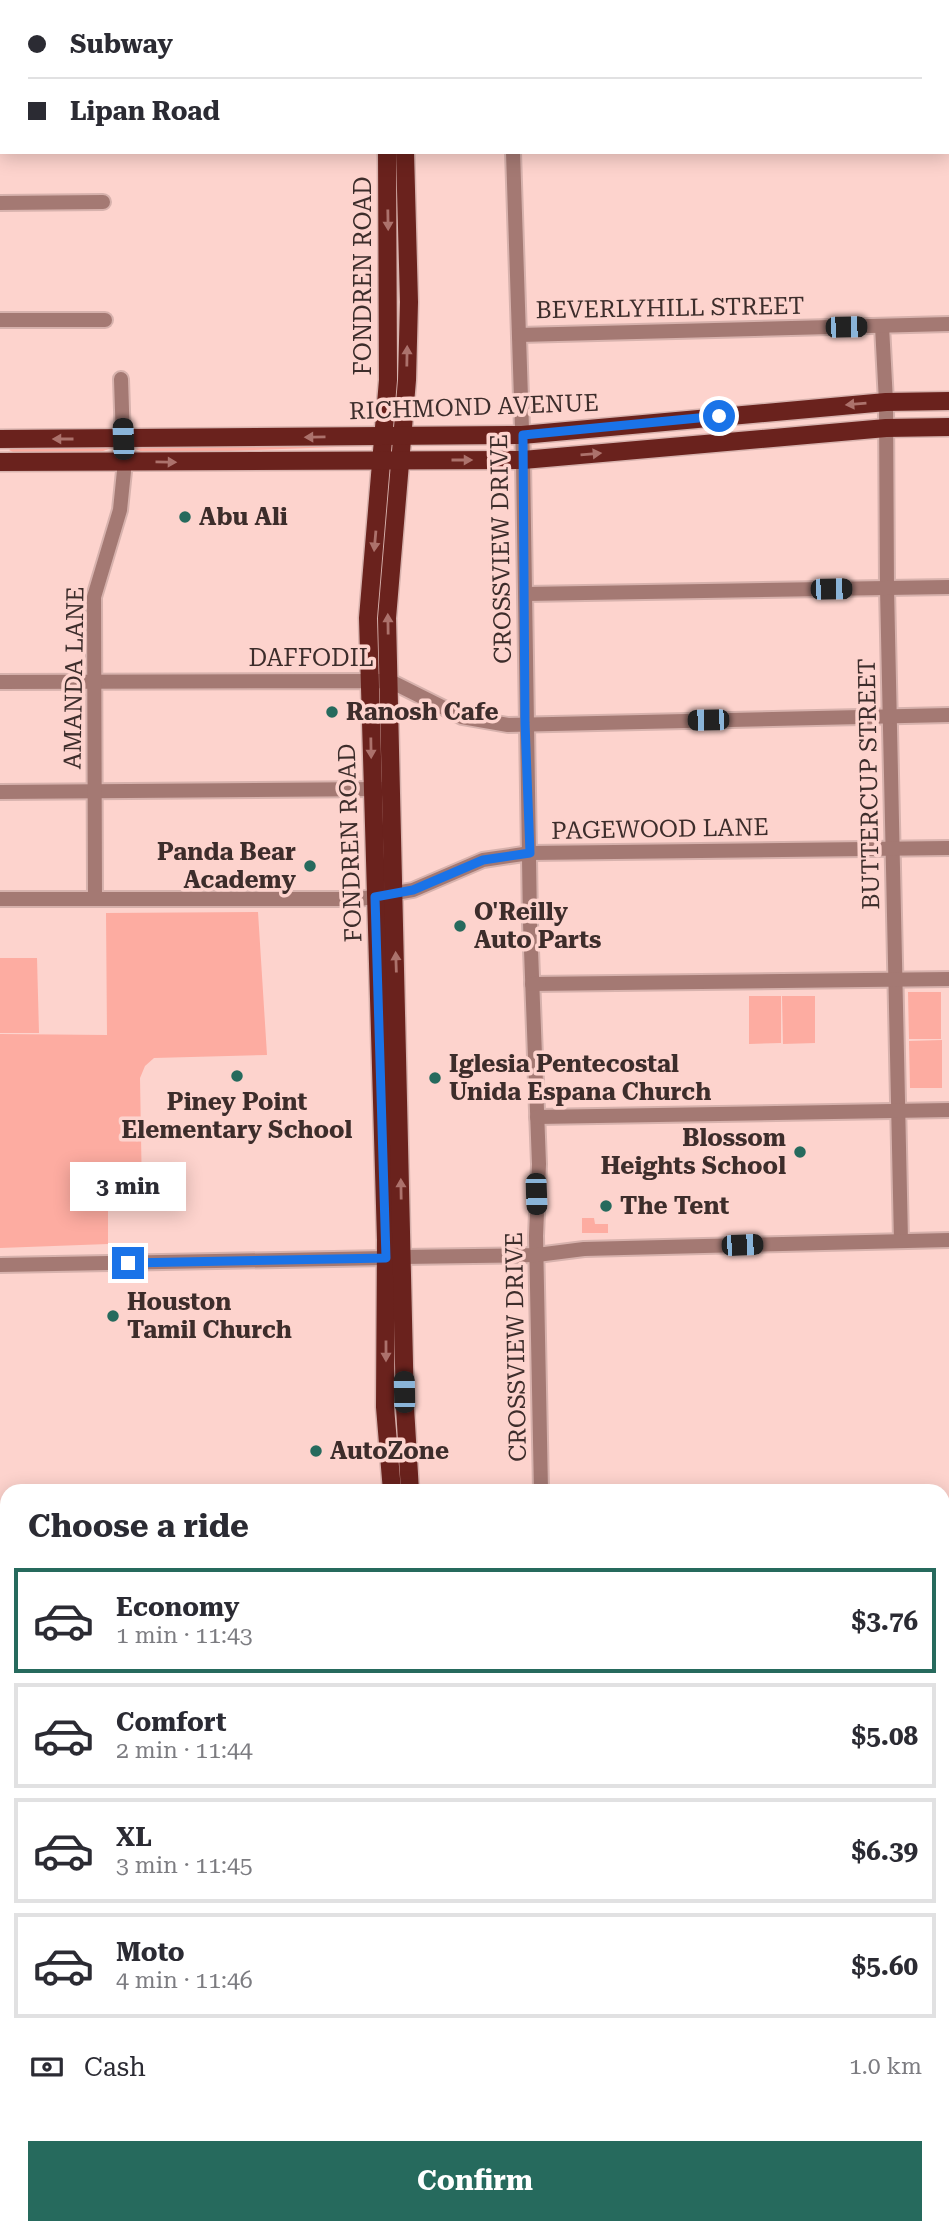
<!DOCTYPE html>
<html lang="en">
<head>
<meta charset="utf-8">
<style>
	:root { --surface:#fff; --page:#f7f7f7; --text:#2b2b33; --muted:#7c7c81; --line:#e1e1e2; --accent:#266a5d }
	body { margin:0; font-family:"Roboto Serif",serif; background:var(--page); color:var(--text); height:100vh; display:flex; flex-direction:column; font-size:26px; white-space:nowrap }
	* { box-sizing:border-box; margin:0 }
	p { font-size:23px; color:var(--muted) }
	.icon { flex:none; width:38px; height:38px; fill:none; stroke:currentColor; stroke-width:2; stroke-linecap:round; stroke-linejoin:round }
	.map { position:relative; flex:1; overflow:hidden }
	.panel { position:absolute; left:0px; top:1484px; width:950px; height:751px; display:flex; flex-direction:column; background:var(--surface); border-radius:21px 21px 0 0; box-shadow:0 4px 18px #0003 }
	.panel>* { flex:none }
	.hud { position:absolute; left:0px; top:0px; width:950px; height:154px; box-shadow:0 4px 18px #0003; display:grid; align-content:center; height:154px; padding:0 28px; background:var(--surface) }
	.end { position:absolute; width:32px; height:32px; margin:-16px; border:9px solid #1a73e8; background:#fff; box-shadow:0 0 0 4px #fff }
	.from { border-radius:50% }
	.bubble { position:absolute; height:49px; border-radius:0px; background:var(--surface); box-shadow:0 4px 18px #0003; font-size:23px; font-weight:700; line-height:49px; text-align:center }
	.car { position:absolute; width:21px; height:42px; margin:-21px -10px; border-radius:9px; box-shadow:0 0 5px 2px #0007; background:linear-gradient(#222 24%,#8ab4d8 0 40%,#222 0 76%,#8ab4d8 0 86%,#222 0) }
	.hud b { display:flex; align-items:center; gap:24px; height:66px; font-size:26px }
	.hud b+b { border-top:2px solid var(--line) }
	.hud i { width:18px; height:18px; background:var(--text) }
	ul { padding:0; list-style:none }
	li { display:flex; align-items:center; gap:21px; height:105px; margin:0 14px 10px; padding:0 14px; border:4px solid var(--line); border-radius:0px }
	li div { flex:1 }
	li b { display:block; font-size:26px }
	li em { font-style:normal; font-weight:700 }
	li.selected { border-color:var(--accent) }
	li>.icon { width:63px; height:63px; stroke-width:1.5 }
	h2 { padding:0 28px; font-size:32px; line-height:84px }
	.pay { display:flex; align-items:center; gap:18px; height:77px; padding:0 28px; font-size:26px }
	.pay p { margin-inline-start:auto }
	.action { display:flex; gap:14px; margin-top:auto; padding:14px 28px }
	.action a { flex:1; height:80px; border-radius:0px; background:var(--accent); color:#fff; font-size:28px; font-weight:700; line-height:80px; text-align:center }
	.map>svg:first-child { display:block }
	.green { fill:#fdaca1 }
	.lines { fill:none; stroke-linecap:round; stroke-linejoin:round }
	.minor-casing { stroke:#d7b2ad; stroke-width:18 }
	.major-casing { stroke:#d7b2ad; stroke-width:21 }
	.highway-casing { stroke:#d7b2ad; stroke-width:23 }
	.minor { stroke:#a47973; stroke-width:14 }
	.major { stroke:#6a221d; stroke-width:18 }
	.highway { stroke:#4b0707; stroke-width:19 }
	.oneway { fill:#ac726c }
	.route { stroke:#1a73e8; stroke-width:9 }
	.poi-dot { fill:#266a5d; stroke:#fdd3cd; stroke-width:2.5 }
	.labels { text-anchor:middle; stroke-width:7; stroke-linejoin:round; paint-order:stroke }
	.street-label { font-size:24px; fill:#3d2d2b; stroke:#fdd3cd }
	.poi-label { font-size:24px; font-weight:bold; fill:#3d2d2b; stroke:#fdd3cd; text-anchor:start }
</style>
</head>
<body>
<div class="map">
<svg width="949" height="2234" viewBox="0 0 949 2234">
	<rect width="100%" height="100%" fill="#fdd3cd"/>
	<g class="green">
		<path d="M152 442H357L365 446 149 454 135 449Z"/>
		<path d="M95 443 112 448 97 453 17 454 9 450 15 446Z"/>
		<path d="M258 912 267 1055 154 1058 145 1066 140 1078 142 1194H108V1244L0 1248V1034L107 1035 106 913Z"/>
		<path d="M0 958H37L39 1033H0Z"/>
		<path d="M908 992H941V1039H909Z"/>
		<path d="M749 996H781V1043L749 1044Z"/>
		<path d="M782 996H815V1043L783 1044Z"/>
		<path d="M942 1040V1088H910L909 1041Z"/>
		<path d="M582 1218H594L595 1224H608V1233H582Z"/>
	</g>
	<g class="lines">
		<g class="minor-casing">
			<g id="minor">
				<path d="M512 0V2"/>
				<path d="M948 31H949"/>
				<path d="M0 87H2"/>
				<path d="M513 152 523 460 530 923 539 1164 536 1236 541 1491"/>
				<path d="M0 203 103 202"/>
				<path d="M0 320H105"/>
				<path d="M882 326 886 402 887 588 901 1241"/>
				<path d="M519 335 949 324"/>
				<path d="M526 594 949 587"/>
				<path d="M0 682 390 681 462 717 508 725 949 715"/>
				<path d="M0 792 383 789"/>
				<path d="M95 898 94 597 120 510 124 471 121 379"/>
				<path d="M0 899H360L413 890 483 860 530 853 949 848"/>
				<path d="M532 984 949 979"/>
				<path d="M537 1117 949 1110"/>
				<path d="M402 1257 537 1255 584 1249 949 1240"/>
				<path d="M0 1265 386 1258"/>
				<path d="M943 1890H949"/>
			</g>
		</g>
		<g class="major-casing">
			<g id="major">
				<path d="M386 0V2"/>
				<path d="M404 0V2"/>
				<path d="M387 152 388 380 368 618 386 1240 385 1407 392 1491"/>
				<path d="M405 152 409 302 407 380 387 618 405 1407 410 1491"/>
				<path d="M0 439 522 435 886 402 949 401"/>
				<path d="M0 462 523 460 886 428 949 427"/>
				<path d="M943 1579 949 1578"/>
				<path d="M0 1654 7 1653"/>
				<path d="M943 2186H949"/>
				<path d="M0 2193H7"/>
				<path d="M943 2210H949"/>
				<path d="M454 2228 455 2234"/>
				<path d="M471 2228V2234"/>
			</g>
		</g>
		<g class="highway-casing">
			<g id="highway">
				<path d="M943 1564H949"/>
				<path d="M943 1593H949"/>
				<path d="M943 1612H949"/>
				<path d="M0 1681H7"/>
				<path d="M0 1699 7 1698"/>
				<path d="M0 1751 7 1750"/>
			</g>
		</g>
		<use href="#minor" class="minor"/>
		<use href="#major" class="major"/>
		<use href="#highway" class="highway"/>
	</g>
	<defs><path id="oneway-solid" d="M-6-.8H1V-3.2L6.5 0L1 3.2V.8H-6Z" transform="scale(1.75)"/></defs>
	<g class="oneway">
		<use href="#oneway-solid" transform="translate(388 220) rotate(89)"/>
		<use href="#oneway-solid" transform="translate(407 356) rotate(-89)"/>
		<use href="#oneway-solid" transform="translate(856 404) rotate(175)"/>
		<use href="#oneway-solid" transform="translate(315 437) rotate(179)"/>
		<use href="#oneway-solid" transform="translate(63 439) rotate(180)"/>
		<use href="#oneway-solid" transform="translate(591 454) rotate(-5)"/>
		<use href="#oneway-solid" transform="translate(462 460)"/>
		<use href="#oneway-solid" transform="translate(166 462) rotate(1)"/>
		<use href="#oneway-solid" transform="translate(375 541) rotate(95)"/>
		<use href="#oneway-solid" transform="translate(388 624) rotate(-91)"/>
		<use href="#oneway-solid" transform="translate(371 748) rotate(89)"/>
		<use href="#oneway-solid" transform="translate(396 962) rotate(-92)"/>
		<use href="#oneway-solid" transform="translate(401 1189) rotate(-91)"/>
		<use href="#oneway-solid" transform="translate(386 1351) rotate(90)"/>
	</g>
	<g class="lines">
		<path class="route" d="M128 1263 386 1258 375 897 413 890 483 860 530 853 525 723 523 435 719 416"/>
	</g>
	<g class="poi-dot">
		<circle cx="185" cy="517" r="7"/>
		<circle cx="332" cy="712" r="7"/>
		<circle cx="310" cy="866" r="7"/>
		<circle cx="460" cy="926" r="7"/>
		<circle cx="237" cy="1076" r="7"/>
		<circle cx="435" cy="1078" r="7"/>
		<circle cx="800" cy="1152" r="7"/>
		<circle cx="606" cy="1206" r="7"/>
		<circle cx="113" cy="1316" r="7"/>
		<circle cx="316" cy="1451" r="7"/>
	</g>
	<g class="labels">
		<g class="street-label">
			<text transform="translate(363 276) rotate(-90)" y="8">FONDREN ROAD</text>
			<text transform="translate(670 308) rotate(-1)" y="8">BEVERLYHILL STREET</text>
			<text transform="translate(474 407) rotate(-2)" y="8">RICHMOND AVENUE</text>
			<text transform="translate(501 549) rotate(-91)" y="8">CROSSVIEW DRIVE</text>
			<text x="311" y="666">DAFFODIL</text>
			<text transform="translate(74 678) rotate(-89)" y="8">AMANDA LANE</text>
			<text transform="translate(869 784) rotate(-91)" y="8">BUTTERCUP STREET</text>
			<text transform="translate(660 829) rotate(-1)" y="8">PAGEWOOD LANE</text>
			<text transform="translate(350 843) rotate(-92)" y="8">FONDREN ROAD</text>
			<text transform="translate(516 1347) rotate(-91)" y="8">CROSSVIEW DRIVE</text>
		</g>
		<g class="poi-label">
			<text x="199" y="525">Abu Ali</text>
			<text x="346" y="720">Ranosh Cafe</text>
			<text x="296" y="860" text-anchor="end">Panda Bear<tspan x="296" dy="28">Academy</tspan></text>
			<text x="474" y="920">O'Reilly<tspan x="474" dy="28">Auto Parts</tspan></text>
			<text x="449" y="1072">Iglesia Pentecostal<tspan x="449" dy="28">Unida Espana Church</tspan></text>
			<text x="237" y="1110" text-anchor="middle">Piney Point<tspan x="237" dy="28">Elementary School</tspan></text>
			<text x="786" y="1146" text-anchor="end">Blossom<tspan x="786" dy="28">Heights School</tspan></text>
			<text x="620" y="1214">The Tent</text>
			<text x="127" y="1310">Houston<tspan x="127" dy="28">Tamil Church</tspan></text>
			<text x="330" y="1459">AutoZone</text>
		</g>
	</g>
</svg>
<i class="end from" style="left:719px;top:416px"></i>
<i class="end" style="left:128px;top:1263px"></i>
<div class="bubble" style="left:70px;top:1162px;width:116px">3 min</div>
<i class="car" style="left:846px;top:327px;rotate:89deg"></i>
<i class="car" style="left:123px;top:439px;rotate:358deg"></i>
<i class="car" style="left:831px;top:589px;rotate:89deg"></i>
<i class="car" style="left:708px;top:720px;rotate:269deg"></i>
<i class="car" style="left:536px;top:1194px;rotate:178deg"></i>
<i class="car" style="left:742px;top:1245px;rotate:88deg"></i>
<i class="car" style="left:404px;top:1392px;rotate:359deg"></i>
<div class="hud">
<b><i class="from"></i>Subway</b>
<b><i></i>Lipan Road</b>
</div>
<section class="panel">
<h2>Choose a ride</h2>
<ul>
<li class="selected"><svg class="icon" aria-label="car" viewBox="0 0 24 24"><path d="M5 17H2v-5l4-1 3-4h7l3 4 3 1v5h-3M9 17h6M6 11h13"/><circle cx="7" cy="17" r="2"/><circle cx="17" cy="17" r="2"/></svg><div><b>Economy</b><p>1 min · 11:43</p></div><em>$3.76</em></li>
<li><svg class="icon" aria-label="car" viewBox="0 0 24 24"><path d="M5 17H2v-5l4-1 3-4h7l3 4 3 1v5h-3M9 17h6M6 11h13"/><circle cx="7" cy="17" r="2"/><circle cx="17" cy="17" r="2"/></svg><div><b>Comfort</b><p>2 min · 11:44</p></div><em>$5.08</em></li>
<li><svg class="icon" aria-label="car" viewBox="0 0 24 24"><path d="M5 17H2v-5l4-1 3-4h7l3 4 3 1v5h-3M9 17h6M6 11h13"/><circle cx="7" cy="17" r="2"/><circle cx="17" cy="17" r="2"/></svg><div><b>XL</b><p>3 min · 11:45</p></div><em>$6.39</em></li>
<li><svg class="icon" aria-label="car" viewBox="0 0 24 24"><path d="M5 17H2v-5l4-1 3-4h7l3 4 3 1v5h-3M9 17h6M6 11h13"/><circle cx="7" cy="17" r="2"/><circle cx="17" cy="17" r="2"/></svg><div><b>Moto</b><p>4 min · 11:46</p></div><em>$5.60</em></li>
</ul>
<div class="pay"><svg class="icon" aria-label="cash" viewBox="0 0 24 24"><path d="M3 7h18v10H3z"/><circle cx="12" cy="12" r="2"/></svg>Cash<p>1.0 km</p></div>
<div class="action"><a>Confirm</a></div>
</section>
</div>
</body>
</html>
